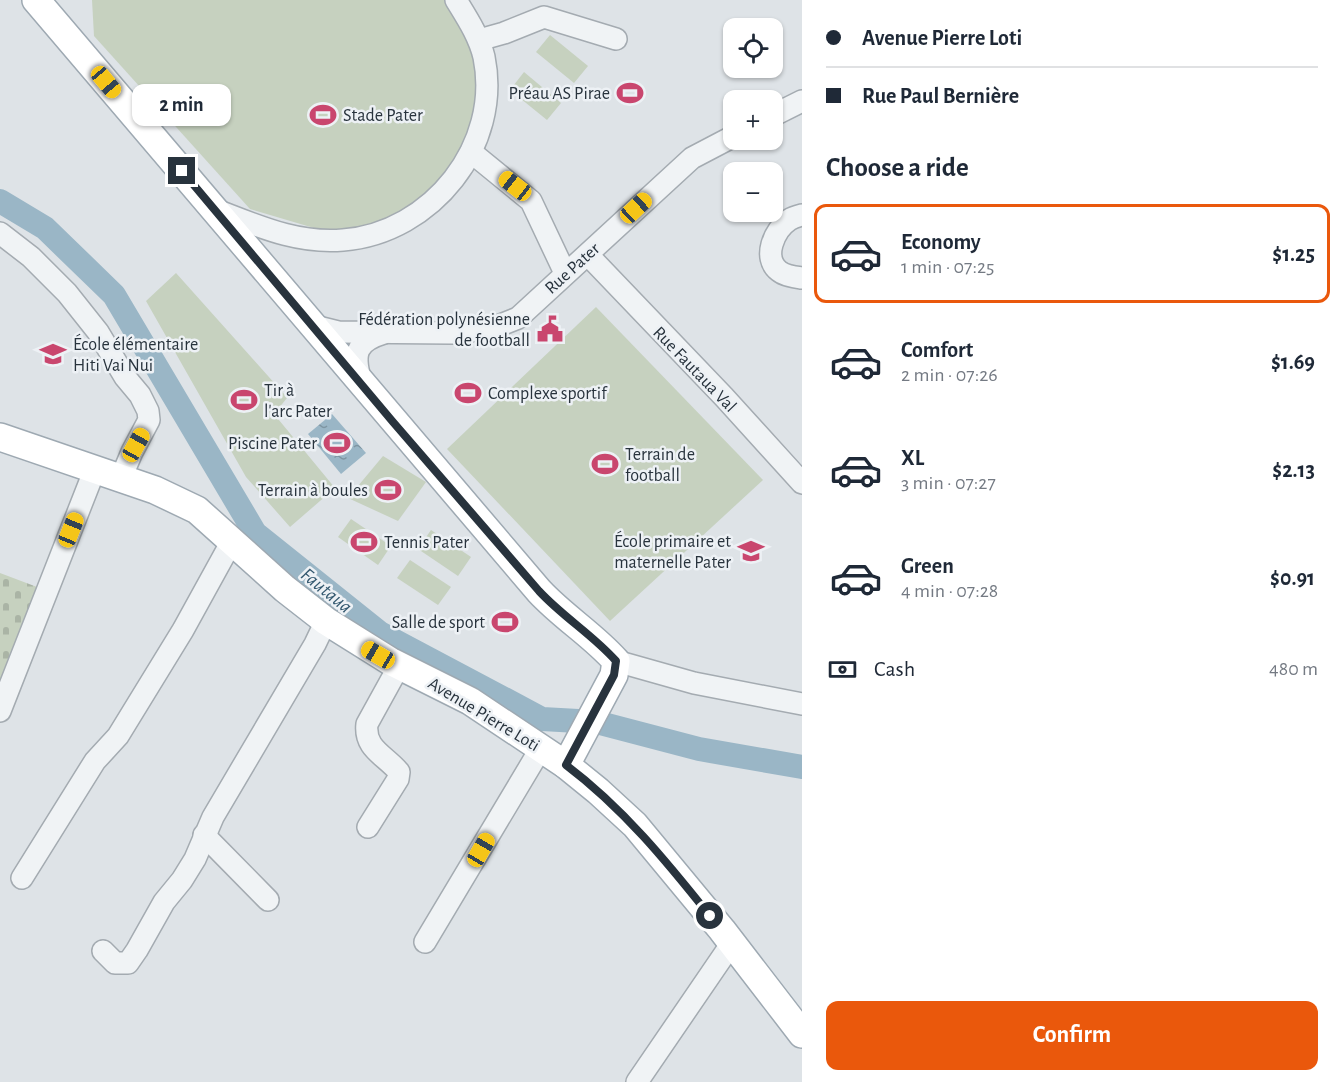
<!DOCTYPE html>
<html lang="en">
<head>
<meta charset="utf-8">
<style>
	:root { --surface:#fff; --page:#f2f2f3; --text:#1f2937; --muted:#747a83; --line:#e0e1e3; --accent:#ea580c }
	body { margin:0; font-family:"Alegreya Sans",sans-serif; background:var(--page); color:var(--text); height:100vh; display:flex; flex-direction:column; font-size:22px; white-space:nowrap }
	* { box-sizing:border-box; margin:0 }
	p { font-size:20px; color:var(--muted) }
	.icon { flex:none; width:33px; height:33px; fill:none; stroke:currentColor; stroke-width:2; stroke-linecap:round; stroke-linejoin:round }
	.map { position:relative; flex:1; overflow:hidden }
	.drawer { display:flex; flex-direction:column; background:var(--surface); width:540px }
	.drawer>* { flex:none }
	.top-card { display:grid; align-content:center; height:132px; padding:0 24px; background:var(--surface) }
	.fabs { position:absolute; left:723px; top:18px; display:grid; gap:12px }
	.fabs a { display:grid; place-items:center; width:60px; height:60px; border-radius:12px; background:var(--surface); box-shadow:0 2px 4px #0004; font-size:30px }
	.end { position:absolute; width:27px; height:27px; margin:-14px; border:8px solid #28333d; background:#fff; box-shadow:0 0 0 3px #fff }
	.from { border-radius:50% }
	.bubble { position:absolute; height:42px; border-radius:12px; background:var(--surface); box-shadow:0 2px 4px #0004; font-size:20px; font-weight:700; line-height:42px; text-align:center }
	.car { position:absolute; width:18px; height:36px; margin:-18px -9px; border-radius:8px; box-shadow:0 0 4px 2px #0007; background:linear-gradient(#f5c518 24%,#345 0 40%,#f5c518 0 76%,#345 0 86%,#f5c518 0) }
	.top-card b { display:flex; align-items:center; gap:21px; height:57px; font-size:22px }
	.top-card b+b { border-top:2px solid var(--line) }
	.top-card i { width:15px; height:15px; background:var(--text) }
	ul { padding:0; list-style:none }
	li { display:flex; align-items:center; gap:18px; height:99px; margin:0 12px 9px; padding:0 12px; border:3px solid transparent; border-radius:12px }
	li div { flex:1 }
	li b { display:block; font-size:22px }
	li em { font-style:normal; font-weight:700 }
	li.active { border-color:var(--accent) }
	li>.icon { width:54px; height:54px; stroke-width:1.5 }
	h2 { padding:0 24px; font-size:27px; line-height:72px }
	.pay { display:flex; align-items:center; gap:15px; height:66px; padding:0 24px; font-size:22px }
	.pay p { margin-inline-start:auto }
	.cta { display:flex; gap:12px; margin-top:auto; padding:12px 24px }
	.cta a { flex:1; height:69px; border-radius:12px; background:var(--accent); color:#fff; font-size:24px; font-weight:700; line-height:69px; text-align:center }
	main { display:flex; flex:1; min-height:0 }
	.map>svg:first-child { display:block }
	.cemetery { fill:url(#cemetery-stones) }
	.garden { fill:#c6d1bf }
	.water { fill:url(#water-ripples) }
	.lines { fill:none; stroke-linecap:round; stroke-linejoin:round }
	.river { stroke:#9ab6c6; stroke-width:24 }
	.minor-casing { stroke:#a4abb1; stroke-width:24 }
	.major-casing { stroke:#9ea9b2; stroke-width:30 }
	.minor { stroke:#f0f3f5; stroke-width:21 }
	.major { stroke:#fff; stroke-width:27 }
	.route { stroke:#28333d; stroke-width:8 }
	.labels { text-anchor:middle; stroke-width:5; stroke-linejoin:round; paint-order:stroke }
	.poi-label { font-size:18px; fill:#28333d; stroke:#edf1f5; text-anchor:end }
	.street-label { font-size:18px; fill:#28333d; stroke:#edf1f5 }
	.water-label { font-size:20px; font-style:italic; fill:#33586f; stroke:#edf1f5 }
</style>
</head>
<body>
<main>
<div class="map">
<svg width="802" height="1082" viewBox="0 0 802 1082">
	<defs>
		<pattern id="cemetery-stones" width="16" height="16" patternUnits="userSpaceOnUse" patternTransform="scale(1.5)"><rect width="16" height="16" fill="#c6d1bf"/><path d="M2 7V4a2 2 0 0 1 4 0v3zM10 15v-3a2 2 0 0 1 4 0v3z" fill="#aab4a5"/></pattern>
		<pattern id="water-ripples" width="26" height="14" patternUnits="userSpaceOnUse" patternTransform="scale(1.5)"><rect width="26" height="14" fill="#9ab6c6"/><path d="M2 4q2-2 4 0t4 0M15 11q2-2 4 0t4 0" fill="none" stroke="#7e95a2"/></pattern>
	</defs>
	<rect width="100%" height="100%" fill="#dee3e7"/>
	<path class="cemetery" d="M0 573 45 590 0 702Z"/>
	<g class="garden">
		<path d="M92 0H450L476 41 478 132 429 194 386 224 348 231 314 228 250 209 94 36Z"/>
		<path d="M550 35 588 66 574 83 536 52Z"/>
		<path d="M524 72 561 103 547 120 510 90Z"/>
		<path d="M176 273 285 395 287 398 274 414 335 488 290 527 246 477 146 301Z"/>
		<path d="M596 307 763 480 610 621 447 449Z"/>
		<path d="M383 456 426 482 398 521 348 498Z"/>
		<path d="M351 519 391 546 378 565 338 537Z"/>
		<path d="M431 530 471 557 458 576 418 549Z"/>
		<path d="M410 560 451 587 438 605 397 578Z"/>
	</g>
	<path class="water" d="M332 414 366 453 341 474 308 434Z"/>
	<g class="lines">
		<path class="river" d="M0 201 45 228 114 295 255 533 380 633 542 719 596 722 699 749 802 767"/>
		<g class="minor-casing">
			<g id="minor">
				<path d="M479 40 504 33 544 17 616 39"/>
				<path d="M772 116 802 101"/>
				<path d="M471 152 531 201 565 273"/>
				<path d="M216 210C258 226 297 244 343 240 432 233 502 145 484 57 479 36 467 18 456 0"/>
				<path d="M802 215C798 216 792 218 789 220 774 230 762 258 779 271 785 276 795 277 802 278"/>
				<path d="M0 233 31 257 67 293 98 332 125 377 140 395 148 411 149 420 132 452 121 478"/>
				<path d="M588 255 724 397 802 483"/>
				<path d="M314 326 338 332 452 333 493 328 518 318 692 158 734 136"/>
				<path d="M361 382C353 354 355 342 384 333"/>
				<path d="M616 661 694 683 802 704"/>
				<path d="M0 711 95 469"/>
				<path d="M368 827 398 779 399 772C385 755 364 749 367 724L399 666"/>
				<path d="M204 835 268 900"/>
				<path d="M22 878 95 761 118 736 183 630 232 541"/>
				<path d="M425 942 541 748"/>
				<path d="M103 951 115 963H128L137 950 164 902 182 880 195 859 213 817 315 644 326 621"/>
				<path d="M637 1082 732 943"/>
			</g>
		</g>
		<g class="major-casing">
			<g id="major">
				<path d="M36 0 539 591C563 617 593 635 616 661L614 675 566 765"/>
				<path d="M0 437 155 490 197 510 285 589 326 621 390 661 470 701 566 765 598 791 635 825 722 930 802 1034"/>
			</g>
		</g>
		<use href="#minor" class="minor"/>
		<use href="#major" class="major"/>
	</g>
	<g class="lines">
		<path class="route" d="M182 171 393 422 539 591C563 617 593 635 616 661L614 675 566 765C623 808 667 862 710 916"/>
	</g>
	<defs>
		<g id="stadium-bare" transform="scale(2.07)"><path d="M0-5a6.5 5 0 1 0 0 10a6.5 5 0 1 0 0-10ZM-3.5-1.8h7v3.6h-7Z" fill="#c9466e" stroke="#edf1f5" stroke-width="2.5" paint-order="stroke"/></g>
		<g id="civic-bare" transform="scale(2.07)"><path d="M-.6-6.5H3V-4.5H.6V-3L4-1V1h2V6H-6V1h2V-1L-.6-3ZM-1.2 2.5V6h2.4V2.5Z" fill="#c9466e" stroke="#edf1f5" stroke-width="2.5" paint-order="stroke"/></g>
		<g id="school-bare" transform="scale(2.07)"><path d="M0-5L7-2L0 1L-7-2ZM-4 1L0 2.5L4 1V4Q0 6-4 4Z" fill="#c9466e" stroke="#edf1f5" stroke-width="2.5" paint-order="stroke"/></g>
	</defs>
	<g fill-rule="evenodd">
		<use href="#stadium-bare" x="630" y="93"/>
		<use href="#stadium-bare" x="323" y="115"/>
		<use href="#civic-bare" x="550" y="329"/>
		<use href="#school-bare" x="53" y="354"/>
		<use href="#stadium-bare" x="468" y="393"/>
		<use href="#stadium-bare" x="244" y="400"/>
		<use href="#stadium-bare" x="337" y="443"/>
		<use href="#stadium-bare" x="605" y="464"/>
		<use href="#stadium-bare" x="388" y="490"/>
		<use href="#stadium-bare" x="364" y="542"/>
		<use href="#school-bare" x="751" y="551"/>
		<use href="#stadium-bare" x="505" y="622"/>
	</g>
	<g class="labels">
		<g class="poi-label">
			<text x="610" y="99">Préau AS Pirae</text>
			<text x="343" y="121" text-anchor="start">Stade Pater</text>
			<text x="530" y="325">Fédération polynésienne<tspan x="530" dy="21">de football</tspan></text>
			<text x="73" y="350" text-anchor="start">École élémentaire<tspan x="73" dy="21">Hiti Vai Nui</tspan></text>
			<text x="264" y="396" text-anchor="start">Tir à<tspan x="264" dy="21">l'arc Pater</tspan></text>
			<text x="488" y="399" text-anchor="start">Complexe sportif</text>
			<text x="317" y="449">Piscine Pater</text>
			<text x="625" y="460" text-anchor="start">Terrain de<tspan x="625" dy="21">football</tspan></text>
			<text x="368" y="496">Terrain à boules</text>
			<text x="731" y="547">École primaire et<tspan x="731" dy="21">maternelle Pater</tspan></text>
			<text x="384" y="548" text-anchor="start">Tennis Pater</text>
			<text x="485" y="628">Salle de sport</text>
		</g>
		<g class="street-label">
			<text transform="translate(572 268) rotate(-42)" y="6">Rue Pater</text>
			<text transform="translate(695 369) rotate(46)" y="6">Rue Fautaua Val</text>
			<text transform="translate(484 714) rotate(31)" y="6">Avenue Pierre Loti</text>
		</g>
		<g class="water-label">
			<text transform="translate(327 590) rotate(39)" y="7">Fautaua</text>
		</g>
	</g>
</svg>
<div class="fabs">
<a><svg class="icon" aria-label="locate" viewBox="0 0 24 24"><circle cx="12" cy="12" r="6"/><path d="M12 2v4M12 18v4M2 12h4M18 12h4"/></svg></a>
<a>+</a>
<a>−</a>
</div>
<i class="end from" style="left:710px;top:916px"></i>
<i class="end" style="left:182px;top:171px"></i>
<div class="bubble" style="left:132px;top:84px;width:99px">2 min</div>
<i class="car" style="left:106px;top:82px;rotate:140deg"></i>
<i class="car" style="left:515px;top:186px;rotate:308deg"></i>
<i class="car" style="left:636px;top:208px;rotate:47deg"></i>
<i class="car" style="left:136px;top:445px;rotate:29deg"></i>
<i class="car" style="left:71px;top:530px;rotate:22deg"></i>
<i class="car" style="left:378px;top:655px;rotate:300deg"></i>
<i class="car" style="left:481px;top:850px;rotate:30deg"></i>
</div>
<section class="drawer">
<div class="top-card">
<b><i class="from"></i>Avenue Pierre Loti</b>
<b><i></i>Rue Paul Bernière</b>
</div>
<h2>Choose a ride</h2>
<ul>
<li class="active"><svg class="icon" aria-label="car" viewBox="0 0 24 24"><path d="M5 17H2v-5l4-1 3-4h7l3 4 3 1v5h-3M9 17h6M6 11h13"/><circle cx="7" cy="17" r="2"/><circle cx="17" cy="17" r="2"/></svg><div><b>Economy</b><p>1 min · 07:25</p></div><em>$1.25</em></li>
<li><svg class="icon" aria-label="car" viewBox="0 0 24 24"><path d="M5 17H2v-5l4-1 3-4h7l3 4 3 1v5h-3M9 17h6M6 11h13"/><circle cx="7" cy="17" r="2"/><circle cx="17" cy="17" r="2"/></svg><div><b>Comfort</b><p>2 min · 07:26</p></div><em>$1.69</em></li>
<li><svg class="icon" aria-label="car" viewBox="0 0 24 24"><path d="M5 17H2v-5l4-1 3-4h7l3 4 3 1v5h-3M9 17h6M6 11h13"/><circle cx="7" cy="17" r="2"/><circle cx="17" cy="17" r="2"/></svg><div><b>XL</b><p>3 min · 07:27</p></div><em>$2.13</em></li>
<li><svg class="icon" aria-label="car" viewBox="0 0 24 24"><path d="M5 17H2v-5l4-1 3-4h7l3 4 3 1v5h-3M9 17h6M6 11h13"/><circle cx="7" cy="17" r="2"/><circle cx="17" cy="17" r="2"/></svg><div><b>Green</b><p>4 min · 07:28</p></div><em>$0.91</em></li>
</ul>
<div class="pay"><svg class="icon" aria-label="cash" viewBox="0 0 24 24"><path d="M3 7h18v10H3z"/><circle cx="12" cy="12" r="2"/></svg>Cash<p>480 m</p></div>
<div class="cta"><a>Confirm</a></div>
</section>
</main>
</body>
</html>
